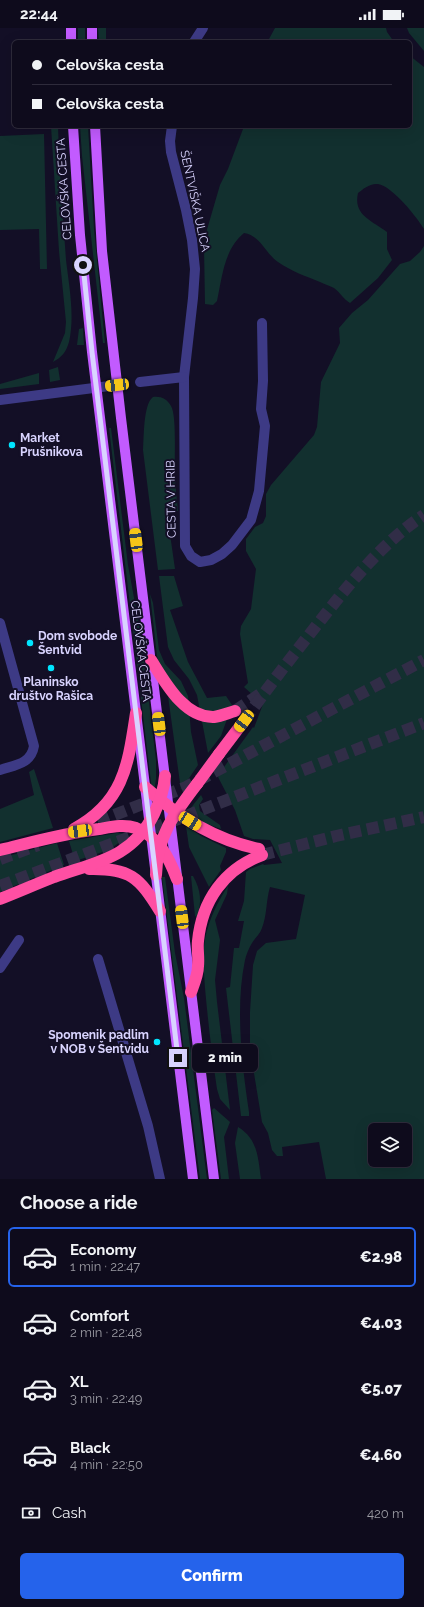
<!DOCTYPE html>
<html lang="en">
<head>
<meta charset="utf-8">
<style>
	:root { --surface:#0e0b1c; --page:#1c1929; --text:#f1f3f6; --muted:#9b9ba3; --line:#2e2b3b; --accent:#2563eb }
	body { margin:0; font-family:Raleway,sans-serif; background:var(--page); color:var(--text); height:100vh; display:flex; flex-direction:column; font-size:15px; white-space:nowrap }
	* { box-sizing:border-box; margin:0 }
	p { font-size:13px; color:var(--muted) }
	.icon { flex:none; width:22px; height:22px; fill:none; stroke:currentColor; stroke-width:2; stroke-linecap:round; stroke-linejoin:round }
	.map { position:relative; height:1151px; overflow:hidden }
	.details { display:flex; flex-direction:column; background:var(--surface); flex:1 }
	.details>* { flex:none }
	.top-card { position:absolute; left:12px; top:12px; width:400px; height:88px; border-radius:6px; box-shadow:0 4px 16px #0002,0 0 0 1px var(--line); display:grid; align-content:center; height:88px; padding:0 20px; background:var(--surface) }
	.tools { position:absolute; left:368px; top:1095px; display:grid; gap:8px }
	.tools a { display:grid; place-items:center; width:44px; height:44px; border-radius:6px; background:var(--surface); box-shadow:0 4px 16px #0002,0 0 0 1px var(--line); font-size:20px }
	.end { position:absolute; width:18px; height:18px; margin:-9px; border:5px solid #d9d4ff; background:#111; box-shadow:0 0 0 2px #111 }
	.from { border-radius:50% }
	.bubble { position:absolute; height:28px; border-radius:6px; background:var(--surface); box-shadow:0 4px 16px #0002,0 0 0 1px var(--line); font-size:13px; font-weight:800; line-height:28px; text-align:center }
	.car { position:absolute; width:12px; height:24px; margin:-12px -6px; border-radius:5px; box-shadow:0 0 3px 1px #0007; background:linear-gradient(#f5c518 24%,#345 0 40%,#f5c518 0 76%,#345 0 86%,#f5c518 0) }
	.top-card b { display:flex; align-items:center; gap:14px; height:38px; font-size:15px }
	.top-card b+b { border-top:1px solid var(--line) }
	.top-card i { width:10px; height:10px; background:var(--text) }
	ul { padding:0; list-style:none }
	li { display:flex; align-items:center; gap:12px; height:60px; margin:0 8px 6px; padding:0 12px; border:2px solid transparent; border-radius:6px }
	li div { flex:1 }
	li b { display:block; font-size:15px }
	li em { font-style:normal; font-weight:800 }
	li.active { border-color:var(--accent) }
	li>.icon { width:36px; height:36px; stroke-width:1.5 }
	h2 { padding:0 20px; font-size:18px; line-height:48px }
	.pay { display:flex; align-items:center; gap:10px; height:44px; padding:0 20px; font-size:15px }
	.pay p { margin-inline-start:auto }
	.action { display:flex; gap:8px; margin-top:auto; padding:8px 20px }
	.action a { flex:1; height:46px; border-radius:6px; background:var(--accent); color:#fff; font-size:16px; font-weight:800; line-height:46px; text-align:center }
	.status { display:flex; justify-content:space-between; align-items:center; height:28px; padding:0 20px; background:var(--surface); direction:ltr }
	.status svg { height:11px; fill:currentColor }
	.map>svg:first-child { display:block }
	.green { fill:#12302f; fill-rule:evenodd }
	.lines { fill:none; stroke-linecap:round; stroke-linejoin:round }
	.highway-tunnel { stroke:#312d47; stroke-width:12; stroke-dasharray:12 6; stroke-linecap:butt }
	.street { stroke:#3d3a85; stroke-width:10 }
	.primary { stroke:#c25bff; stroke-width:10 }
	.highway { stroke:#ff4fa3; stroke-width:12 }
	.highway-bridge { stroke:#ff4fa3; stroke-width:12 }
	.route { stroke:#d9d4ff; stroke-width:5 }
	.poi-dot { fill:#00e5ff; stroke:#130f26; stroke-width:1.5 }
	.labels { text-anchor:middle; stroke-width:4; stroke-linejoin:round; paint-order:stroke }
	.street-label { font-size:12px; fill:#d9d4ff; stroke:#130f26 }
	.poi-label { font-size:12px; font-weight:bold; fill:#d9d4ff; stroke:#130f26; text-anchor:start }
</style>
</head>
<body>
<div class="status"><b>22:44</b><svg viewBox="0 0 49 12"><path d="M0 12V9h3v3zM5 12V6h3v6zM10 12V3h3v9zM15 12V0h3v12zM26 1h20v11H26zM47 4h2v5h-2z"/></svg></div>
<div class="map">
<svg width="424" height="1151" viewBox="0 0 424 1151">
	<rect width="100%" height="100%" fill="#130f26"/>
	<g class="green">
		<rect x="78" y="0" width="7" height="14"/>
		<path d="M98 0H106V14H99Z"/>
		<path d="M275 0H386L387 4 394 14H263L269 11Z"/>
		<path d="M407 0H424V23L409 5Z"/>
		<path d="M410 28 424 39V201C417 189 392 158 378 156 370 155 363 161 358 165 353 187 371 192 387 204V221L392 232 378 250 350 275C343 271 340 264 334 260 330 258 324 256 320 254 305 248 291 243 278 234 264 224 261 208 244 205 224 221 222 250 217 273L213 277 205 276 204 219 206 205 220 157 228 141 243 101V98H410Z"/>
		<path d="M51 98H58C59 143 63 187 66 232 69 258 75 287 69 314 66 324 62 329 53 334L65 305 66 294 59 223Z"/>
		<path d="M80 98H88L94 201 105 315H103L82 128Z"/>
		<path d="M44 106 47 241H40L39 201 0 202V108Z"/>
		<path d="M424 218V1151H326L319 1114 282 1119 283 1128H277L272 1122 268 1105 262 1094 250 1021V984L253 937 257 923 266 915 296 911 305 867 270 859C266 872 267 888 262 900 260 906 255 910 252 915 249 920 246 927 245 932 235 979 242 1037 249 1084V1088H241L226 960 230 959 234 920H239L244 893H238L244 873 246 844 250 841 263 836 264 837 282 835 270 812 253 811 244 808 235 782 218 749 222 744 221 740 222 738 224 739 253 699 254 700 263 676 244 659 248 655 240 606 241 598 251 581 256 541 246 523V511L255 499 263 495 266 488V466L271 457 314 407 317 399 321 354 340 315 339 300 352 285 368 272 400 236 410 233 420 224ZM375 1102H405V1132H375Z"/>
		<path d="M83 300 84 317H77L79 301Z"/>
		<path d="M58 339 60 352 50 354 49 342Z"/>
		<path d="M39 345V356L0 361V356Z"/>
		<path d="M153 369C161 368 167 371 171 378 177 388 174 431 175 446 175 458 177 471 178 483L167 485 175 541 158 542 143 422C144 411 143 376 153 369Z"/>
		<path d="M109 400H111L128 537 141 608 156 732V751L154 764 152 763Z"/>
		<path d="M159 548H174L183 578 170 582 188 634 207 670 226 668 232 677 221 708 208 725 197 667 189 651 174 632 168 619Z"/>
		<path d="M150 566 153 575 159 622 165 636 181 653 188 668 191 704 198 737 181 762 168 668 157 628Z"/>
		<path d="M34 741 53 800 0 814V781L34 767 29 744Z"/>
		<path d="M201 767 203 771 199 777 200 783 220 797 221 801 205 795 190 785V781Z"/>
		<path d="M186 798 201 808 226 820V824L220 838 221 842 209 859 189 819Z"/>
		<path d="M117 805 127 806 128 808 109 822 75 833 69 813Z"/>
		<path d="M57 815 64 837 0 864V830Z"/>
		<path d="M191 848H193C201 862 202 874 197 889L195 888Z"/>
		<path d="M162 849H165L175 925 184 970 207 1151H200Z"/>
		<path d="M228 858 227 866 215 892 220 912 215 952 217 974 230 1082 220 1071 217 1061C212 1027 208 994 205 960 204 944 202 927 205 911 209 891 217 875 228 858Z"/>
		<path d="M214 1080 230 1094 224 1109 229 1151H221L212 1082Z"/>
		<path d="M238 1099C258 1111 258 1130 261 1151H240L235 1115Z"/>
	</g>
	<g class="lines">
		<g class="highway-tunnel">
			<path d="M235 683 260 666"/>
			<path d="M244 693C268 659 294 626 320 593 351 554 382 515 424 487"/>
			<path d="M81 800 186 759 424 632"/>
			<path d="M262 827 336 808 424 789"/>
			<path d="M0 831 38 817"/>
			<path d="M0 858 186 788 424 695"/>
		</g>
		<g class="street">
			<path d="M194 14 203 0"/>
			<path d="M172 98 170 113 171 124 186 182 192 212 195 241 193 270 184 349 185 518 191 528 200 534 211 532 222 526 232 517 251 492 259 463 265 398 261 381 263 353 262 295"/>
			<path d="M140 354 184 349"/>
			<path d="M0 372 117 357"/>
			<path d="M0 595 34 718C31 736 15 737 0 742"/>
			<path d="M98 931 148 1098 160 1151"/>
			<path d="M0 940 19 912"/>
		</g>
		<g class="primary">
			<path d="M92 0V14"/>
			<path d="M71 14V0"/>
			<path d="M73 98 80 207 92 324 193 1151"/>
			<path d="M95 98 102 223 121 390 214 1151"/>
		</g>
		<g class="highway">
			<path d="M151 632C165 654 184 690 214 689 221 688 228 685 235 683"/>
			<path d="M219 726 244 693"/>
			<path d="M145 759C178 789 215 812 259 821"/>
			<path d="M74 801C124 774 128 737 136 685"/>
			<path d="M0 822C33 814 65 805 99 801 111 799 124 796 136 800 159 809 169 830 177 851"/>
			<path d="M89 841C130 840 139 849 160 883"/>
			<path d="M156 847C157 808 174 786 197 756"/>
			<path d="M0 871C18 864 36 856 54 849 96 834 132 830 154 786 160 773 164 762 165 748"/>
			<path d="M191 964C194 956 198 947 198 938 199 929 197 921 198 913 202 873 224 841 262 827"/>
		</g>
		<path class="highway-bridge" d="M197 756 219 726"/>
	</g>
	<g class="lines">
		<path class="route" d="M83 237 92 324 178 1030"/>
	</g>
	<g class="poi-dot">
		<circle cx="12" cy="417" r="4"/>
		<circle cx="30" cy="615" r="4"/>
		<circle cx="51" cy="640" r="4"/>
		<circle cx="157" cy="1014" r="4"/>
	</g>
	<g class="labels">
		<g class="street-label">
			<text transform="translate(64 161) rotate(-94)" y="4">CELOVŠKA CESTA</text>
			<text transform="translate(195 173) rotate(78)" y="4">ŠENTVIŠKA ULICA</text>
			<text transform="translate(171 471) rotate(-91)" y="4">CESTA V HRIB</text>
			<text transform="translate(141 623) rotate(83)" y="4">CELOVŠKA CESTA</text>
		</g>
		<g class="poi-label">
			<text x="20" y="414">Market<tspan x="20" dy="14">Prušnikova</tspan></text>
			<text x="38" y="612">Dom svobode<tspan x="38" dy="14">Šentvid</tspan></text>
			<text x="51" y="658" text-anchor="middle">Planinsko<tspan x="51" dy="14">društvo Rašica</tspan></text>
			<text x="149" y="1011" text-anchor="end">Spomenik padlim<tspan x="149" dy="14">v NOB v Šentvidu</tspan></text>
		</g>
	</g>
</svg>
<div class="tools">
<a><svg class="icon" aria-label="layers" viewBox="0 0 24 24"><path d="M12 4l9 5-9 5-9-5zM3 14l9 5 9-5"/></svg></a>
</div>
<i class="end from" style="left:83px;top:237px"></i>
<i class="end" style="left:178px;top:1030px"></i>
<div class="bubble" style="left:192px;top:1016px;width:66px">2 min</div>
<i class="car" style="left:117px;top:357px;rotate:263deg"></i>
<i class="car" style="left:136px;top:512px;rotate:353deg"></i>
<i class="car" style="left:244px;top:693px;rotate:217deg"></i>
<i class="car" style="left:159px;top:696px;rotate:353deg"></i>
<i class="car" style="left:190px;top:793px;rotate:122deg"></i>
<i class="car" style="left:80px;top:803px;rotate:262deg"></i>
<i class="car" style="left:182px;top:889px;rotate:353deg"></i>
<div class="top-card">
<b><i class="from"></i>Celovška cesta</b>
<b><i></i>Celovška cesta</b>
</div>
</div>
<section class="details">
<h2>Choose a ride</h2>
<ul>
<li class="active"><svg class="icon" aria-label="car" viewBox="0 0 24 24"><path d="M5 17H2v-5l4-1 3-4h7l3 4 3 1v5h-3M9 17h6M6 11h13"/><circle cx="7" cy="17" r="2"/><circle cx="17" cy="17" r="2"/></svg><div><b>Economy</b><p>1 min · 22:47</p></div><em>€2.98</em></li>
<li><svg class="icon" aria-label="car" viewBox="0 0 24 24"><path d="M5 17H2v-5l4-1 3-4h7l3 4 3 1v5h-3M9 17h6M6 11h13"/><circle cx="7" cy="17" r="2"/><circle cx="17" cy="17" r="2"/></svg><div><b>Comfort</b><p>2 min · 22:48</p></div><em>€4.03</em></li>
<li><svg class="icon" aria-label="car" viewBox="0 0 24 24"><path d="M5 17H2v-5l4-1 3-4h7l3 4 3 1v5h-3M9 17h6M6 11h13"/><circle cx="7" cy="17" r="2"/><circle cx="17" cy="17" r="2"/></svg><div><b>XL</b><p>3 min · 22:49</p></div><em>€5.07</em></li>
<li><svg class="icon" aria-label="car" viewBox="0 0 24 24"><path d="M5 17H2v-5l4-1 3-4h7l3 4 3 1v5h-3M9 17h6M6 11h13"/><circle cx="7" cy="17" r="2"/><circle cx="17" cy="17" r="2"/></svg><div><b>Black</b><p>4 min · 22:50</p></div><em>€4.60</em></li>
</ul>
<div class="pay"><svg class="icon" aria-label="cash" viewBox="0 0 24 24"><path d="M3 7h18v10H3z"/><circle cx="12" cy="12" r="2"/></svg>Cash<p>420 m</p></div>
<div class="action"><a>Confirm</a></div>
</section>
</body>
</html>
